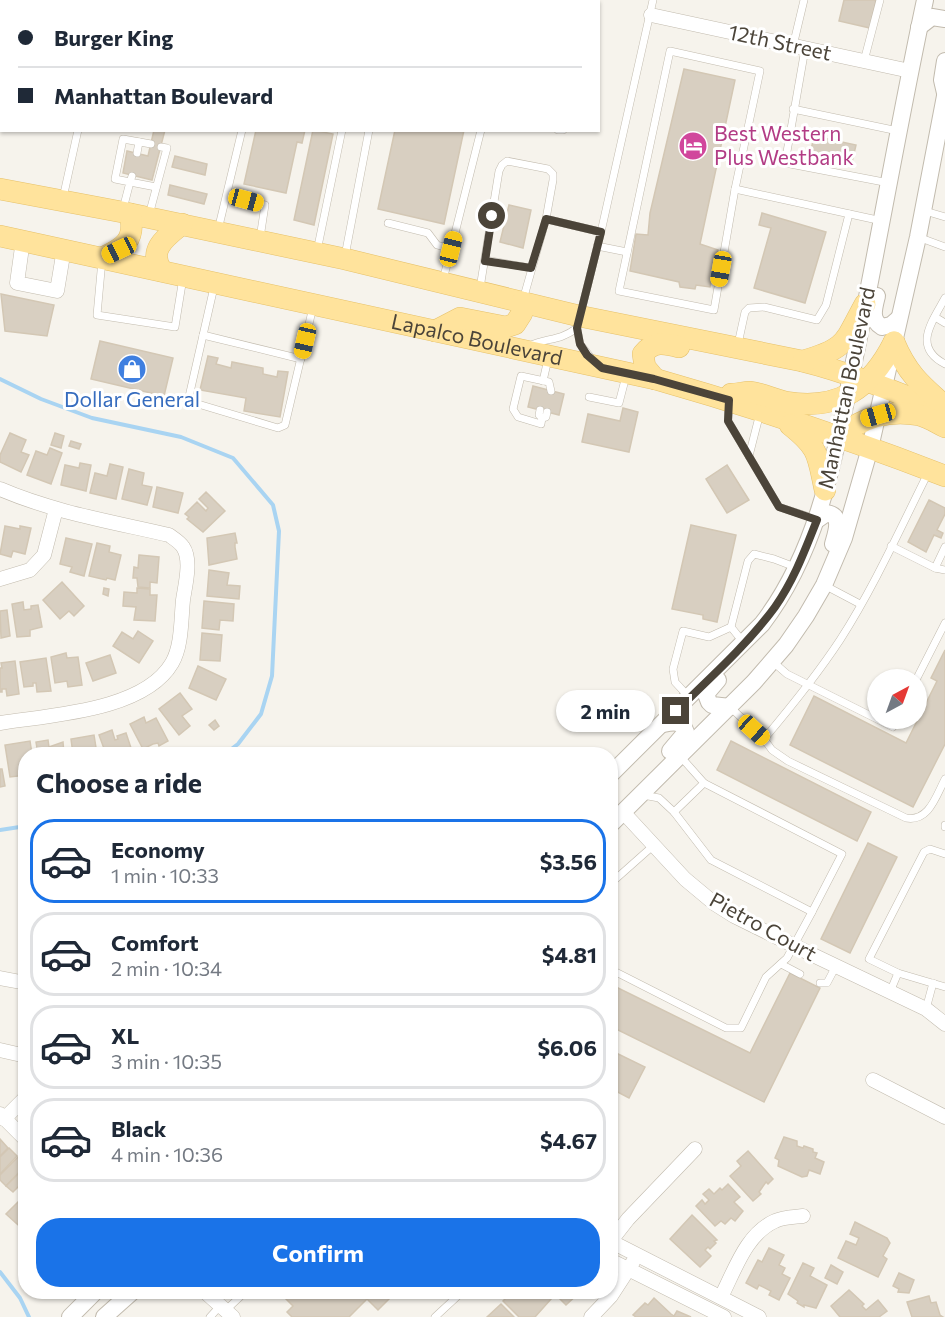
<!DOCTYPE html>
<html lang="en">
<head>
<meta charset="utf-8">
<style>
	:root { --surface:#fff; --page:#f6f6f7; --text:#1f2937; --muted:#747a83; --line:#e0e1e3; --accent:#1a73e8 }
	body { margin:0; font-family:Commissioner,sans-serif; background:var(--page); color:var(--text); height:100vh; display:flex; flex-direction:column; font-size:22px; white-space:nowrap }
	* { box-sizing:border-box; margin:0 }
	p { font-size:20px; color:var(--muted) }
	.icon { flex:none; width:33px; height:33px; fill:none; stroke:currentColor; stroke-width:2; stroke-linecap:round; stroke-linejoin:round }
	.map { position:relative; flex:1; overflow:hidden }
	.panel { position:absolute; left:18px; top:747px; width:600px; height:552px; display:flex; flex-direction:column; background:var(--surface); border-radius:24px; box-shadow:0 2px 4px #0004 }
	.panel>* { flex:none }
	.hud { position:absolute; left:0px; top:0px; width:600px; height:132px; box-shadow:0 2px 4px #0004; display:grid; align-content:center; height:132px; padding:0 18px; background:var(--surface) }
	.needle { width:39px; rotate:41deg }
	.fabs { position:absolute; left:867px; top:669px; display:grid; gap:12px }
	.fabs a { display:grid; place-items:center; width:60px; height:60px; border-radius:50%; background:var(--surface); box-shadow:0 2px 4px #0004; font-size:30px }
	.end { position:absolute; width:27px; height:27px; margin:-14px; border:8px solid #4b4439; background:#fff; box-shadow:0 0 0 3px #fff }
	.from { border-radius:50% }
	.bubble { position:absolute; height:42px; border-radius:21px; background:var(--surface); box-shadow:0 2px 4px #0004; font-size:20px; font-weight:700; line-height:42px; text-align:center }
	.car { position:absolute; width:18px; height:36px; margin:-18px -9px; border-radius:8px; box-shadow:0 0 4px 2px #0007; background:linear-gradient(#f5c518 24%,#345 0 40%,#f5c518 0 76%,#345 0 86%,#f5c518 0) }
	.hud b { display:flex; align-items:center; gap:21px; height:57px; font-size:22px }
	.hud b+b { border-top:2px solid var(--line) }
	.hud i { width:15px; height:15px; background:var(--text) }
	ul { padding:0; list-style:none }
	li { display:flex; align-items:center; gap:18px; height:84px; margin:0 12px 9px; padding:0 6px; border:3px solid var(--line); border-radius:24px }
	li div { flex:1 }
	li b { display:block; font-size:22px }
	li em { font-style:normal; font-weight:700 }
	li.current { border-color:var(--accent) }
	li>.icon { width:54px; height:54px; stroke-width:1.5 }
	h2 { padding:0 18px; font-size:27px; line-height:72px }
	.cta { display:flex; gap:12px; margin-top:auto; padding:12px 18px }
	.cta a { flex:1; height:69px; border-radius:24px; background:var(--accent); color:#fff; font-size:24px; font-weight:700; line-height:69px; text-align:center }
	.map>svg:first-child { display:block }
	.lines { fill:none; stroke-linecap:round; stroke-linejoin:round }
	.stream { stroke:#a9d4f2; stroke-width:4 }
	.building { fill:#d8cfc1; stroke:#d3c7b4; stroke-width:1.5 }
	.service-casing { stroke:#c2bbae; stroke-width:8 }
	.minor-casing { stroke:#c2bbae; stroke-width:15 }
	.tertiary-casing { stroke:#c2bbae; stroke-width:18 }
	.primary-casing { stroke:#e6c16a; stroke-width:22 }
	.service { stroke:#fff; stroke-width:7 }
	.minor { stroke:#fff; stroke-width:14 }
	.tertiary { stroke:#fff; stroke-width:16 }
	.primary { stroke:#ffe39c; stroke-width:21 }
	.route { stroke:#4b4439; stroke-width:8 }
	.labels { text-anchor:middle; stroke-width:6; stroke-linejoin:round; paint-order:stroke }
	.street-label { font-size:21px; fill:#4b4439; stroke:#fff }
	.hotel-label { font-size:21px; fill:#b23c85; stroke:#fff; text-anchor:start }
	.shop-label { font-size:21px; fill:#366cbe; stroke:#fff }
</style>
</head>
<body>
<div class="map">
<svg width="945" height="1317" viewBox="0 0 945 1317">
	<rect width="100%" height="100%" fill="#f6f3ec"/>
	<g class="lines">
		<g class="stream">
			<path d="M11 2V0"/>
			<path d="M0 37 2 32"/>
			<path d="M0 379 41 399 92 418 181 437 233 458 273 505 279 531 272 676 261 714 238 744 225 754"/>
			<path d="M0 830 26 826"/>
			<path d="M0 1272 20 1298 29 1317"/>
		</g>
	</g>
	<g class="building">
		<path d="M424 0H470L477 2H423Z"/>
		<path d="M844 0H876L870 28 839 21Z"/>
		<path d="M684 69 735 80 700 244 718 250 710 287 696 285 695 289 680 287 679 282 630 271 636 234 648 235 650 213Z"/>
		<path d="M154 130H165L152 180 123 173 127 151 148 156Z"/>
		<path d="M256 130H305L302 143 297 142 286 193 244 184Z"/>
		<path d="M313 130 333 134 314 225 294 220Z"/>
		<path d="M395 130H464L444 224 378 209Z"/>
		<path d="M814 136 856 145 852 162 840 159 839 161 810 155Z"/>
		<path d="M175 156 207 164 205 175 172 167Z"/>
		<path d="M170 185 207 194 204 204 168 195Z"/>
		<path d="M509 205 531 210 523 248 500 242Z"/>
		<path d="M762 213 826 232 805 303 754 288 771 228 759 225Z"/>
		<path d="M1 294 54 305 47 336 5 331Z"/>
		<path d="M100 341 173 358 164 396 91 379Z"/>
		<path d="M208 356 218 358 216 364 231 368 232 362 263 368V374L277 377 278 371 288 372 280 417 244 411 246 398 200 390Z"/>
		<path d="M533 386 564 394 559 415 528 407Z"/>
		<path d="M623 408 638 412 629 452 582 442 588 414 620 421Z"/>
		<path d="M10 433 26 440 21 452 29 455 21 472 0 462V455Z"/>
		<path d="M55 433 64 436 61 448 51 445Z"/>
		<path d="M71 441 81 444 79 449 69 446Z"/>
		<path d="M50 448 62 453 51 484 27 475 36 451 47 455Z"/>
		<path d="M80 463 91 465 86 491 61 485 65 465 79 468Z"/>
		<path d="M110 464 123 467 116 499 90 493 95 473 107 476Z"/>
		<path d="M727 465 749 500 727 513 706 479Z"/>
		<path d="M129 469 144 473 142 485 152 487 147 505 122 499Z"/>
		<path d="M157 487 183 493 178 513 153 507Z"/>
		<path d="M206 492 225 511 203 532 187 519 189 517 185 514 197 502 206 511 208 508 199 499Z"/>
		<path d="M929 500 945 508V514L937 530 943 533 941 538 934 535 926 552 908 542Z"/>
		<path d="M691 525 736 535 717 622 703 619V615L672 609Z"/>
		<path d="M5 526 20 529V526L31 528 25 554 13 551 11 557 0 554Z"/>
		<path d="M235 533 237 543H235V547L237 559 209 565 207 538Z"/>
		<path d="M66 538 92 544 84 576 70 572 72 567 60 564Z"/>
		<path d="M97 543 110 546 109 552 121 555 115 580 107 578 106 580 89 576Z"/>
		<path d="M139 555 159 557 157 583 150 582V588L138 587 137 578H133L134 567 138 568Z"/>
		<path d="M209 570 229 573 227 585 240 586 239 599 207 596Z"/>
		<path d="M62 582 84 606 74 616 69 611 60 619 43 600Z"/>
		<path d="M104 588 109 589 108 596 103 594Z"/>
		<path d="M137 588 150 589V595H157L155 621 134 620 136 607 123 606 124 592 137 593Z"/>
		<path d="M204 601 234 604 233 621 220 620 219 630 202 628Z"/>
		<path d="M23 602 24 610 31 609V606L38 605 42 627 30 630V636L17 637 12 604Z"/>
		<path d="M7 610 10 636 1 638 0 611Z"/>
		<path d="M138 631 153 641 139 663 113 646 122 632 133 639Z"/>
		<path d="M202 633 222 635 220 661 200 660Z"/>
		<path d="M945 650V744L913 807 790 745 814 696 906 743 937 681 931 678Z"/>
		<path d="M66 653 67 658 78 657 82 685 68 687 67 681 55 683 51 657Z"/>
		<path d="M110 655 116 673 93 681 86 663Z"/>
		<path d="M46 658 51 691 37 692 36 683H33V686L24 687 20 662Z"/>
		<path d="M15 661 19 694 7 696 6 689H2V692H0V668H2L1 663Z"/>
		<path d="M198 666 226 679 216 700 189 688Z"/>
		<path d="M180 693 192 709 182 716 190 726 179 735 159 709Z"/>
		<path d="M144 717 146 723 156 718 168 741 159 746 158 743 153 744 143 749 130 724Z"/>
		<path d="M215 720 219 726 214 730 209 725Z"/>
		<path d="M112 730 115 740 118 739 117 736 126 733 133 754H106L99 735Z"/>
		<path d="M94 735 97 754H73L71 739Z"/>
		<path d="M48 740 49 747 63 742 64 754H38L36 742Z"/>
		<path d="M30 741 32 754H26V775L10 777 5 745Z"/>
		<path d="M731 741 871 812 857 841 717 770Z"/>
		<path d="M0 769H2L5 786 0 787Z"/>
		<path d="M868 843 897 857 850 953 821 939Z"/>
		<path d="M790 973 820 988 764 1102 610 1026V984L750 1053Z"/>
		<path d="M610 1050 645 1067 629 1098 610 1088Z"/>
		<path d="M784 1137 797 1141V1146L803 1148 804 1146 813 1149V1152L817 1153 815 1158 824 1162 820 1174 809 1170 807 1176 802 1177 778 1166 779 1160 775 1158Z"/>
		<path d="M0 1139 8 1148 0 1156Z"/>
		<path d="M9 1148 17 1156 0 1174V1157Z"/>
		<path d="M748 1151 773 1179 768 1184 766 1182 759 1192 761 1194 753 1201 730 1176 741 1166 737 1161Z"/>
		<path d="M18 1157 26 1165 6 1186 0 1180V1175Z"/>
		<path d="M26 1166V1179L13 1192 6 1186Z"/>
		<path d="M728 1184 740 1197 734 1202 743 1211 735 1221 731 1218 725 1224 721 1221 715 1226 696 1206 702 1200 705 1204 709 1200 703 1194 709 1189 714 1194 720 1188 722 1190Z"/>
		<path d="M26 1194V1232L6 1214Z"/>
		<path d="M692 1215 717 1240 714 1241 716 1243 710 1249 708 1247 705 1250 711 1256 700 1267 670 1239Z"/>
		<path d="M855 1222 887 1238 890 1243 883 1256 887 1259 878 1277 838 1258 846 1241 856 1245 859 1238 850 1234Z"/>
		<path d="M769 1248 784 1255 779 1265 785 1268 782 1274 790 1278 779 1300 769 1295 771 1291 759 1285 757 1289 746 1283 758 1260 762 1262Z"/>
		<path d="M803 1263 814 1268 810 1276 827 1285 816 1308 804 1305V1307L797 1303 798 1301 788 1294Z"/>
		<path d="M831 1265 843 1272 837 1284 825 1278Z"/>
		<path d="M899 1273 914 1280 909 1293 898 1292 899 1289 893 1286Z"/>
		<path d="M849 1290 864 1304 862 1306 866 1310 878 1300 887 1311 879 1317H840L831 1306Z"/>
		<path d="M287 1292H390L393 1295 378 1310 367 1299 349 1317H292L287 1312 293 1306 284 1297 288 1293Z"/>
		<path d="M514 1292H543L551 1299 535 1317H519L503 1301 509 1295 511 1297Z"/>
		<path d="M553 1292H580L566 1305Z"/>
		<path d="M929 1296 931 1303 936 1302 940 1315 943 1317H912L907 1302Z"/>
		<path d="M654 1298 671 1314 674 1316 677 1311 691 1317H636L633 1315 645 1303 648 1305Z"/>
		<path d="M501 1304 514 1317H487Z"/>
	</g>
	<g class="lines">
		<g class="service-casing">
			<g id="service">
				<path d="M793 46 804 0"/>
				<path d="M805 49 785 163 889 183"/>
				<path d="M670 51 760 71 735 189 714 310 619 291Z"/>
				<path d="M864 61 880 0"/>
				<path d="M793 109 898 131"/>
				<path d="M558 130H563"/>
				<path d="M137 153 139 142"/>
				<path d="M132 176 130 182 156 187"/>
				<path d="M735 189 882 221"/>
				<path d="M227 196 265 205 260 238"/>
				<path d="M63 198 78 130"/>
				<path d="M123 209 130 182 115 179 123 139 151 144"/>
				<path d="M925 211 945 217"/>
				<path d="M149 215 167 148 161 147"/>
				<path d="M546 219 601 232"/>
				<path d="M388 223 428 233 437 245 451 249 443 280"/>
				<path d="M218 230 242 130"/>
				<path d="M918 237 945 247"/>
				<path d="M597 246 627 252"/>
				<path d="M451 249 481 130"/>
				<path d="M317 251 342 130"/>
				<path d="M345 256 369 130"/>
				<path d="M102 260 97 315 175 327 183 278"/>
				<path d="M485 260 531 268"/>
				<path d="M214 287 188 401 278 428 285 425 313 307"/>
				<path d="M480 288 499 171 502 165 507 161 548 169 553 174V180L546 219 523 300"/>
				<path d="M945 298C932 322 912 347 945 364"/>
				<path d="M935 317 945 323"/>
				<path d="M203 335 301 359"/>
				<path d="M738 344 745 312 749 308 764 307 817 320 826 305 849 214"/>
				<path d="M529 346C548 337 558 342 577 328"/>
				<path d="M592 359 580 344 577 328 601 232 653 0"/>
				<path d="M543 381 548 359"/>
				<path d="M589 397 619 403 626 376"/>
				<path d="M729 403 728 421 779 507 816 519"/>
				<path d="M540 410 539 415 542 418"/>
				<path d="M547 412 546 417 542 418 541 424 518 417 513 409 521 376 549 382 551 391"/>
				<path d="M749 456 760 413"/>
				<path d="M891 546 935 568 945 570"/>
				<path d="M935 568 945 547"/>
				<path d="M824 585 860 604"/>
				<path d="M743 642 731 627 748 561 754 554 774 559 795 567"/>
				<path d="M772 661 787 674 893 727 897 718"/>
				<path d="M916 680 945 623"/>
				<path d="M688 696 675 682 673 669 683 631 709 637 731 627"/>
				<path d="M730 707 764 739C791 707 817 675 840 640 874 587 900 529 928 473"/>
				<path d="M764 739 772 750 788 761 906 818C929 822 936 796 945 779"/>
				<path d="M704 783 842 854 812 912"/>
				<path d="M643 795 659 798 674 812 704 783 680 756"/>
				<path d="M945 825V827"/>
				<path d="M610 884 654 845"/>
				<path d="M781 964 800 974"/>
				<path d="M610 969 726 1028H741L766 977 787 958 812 912 711 860 674 812"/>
				<path d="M898 973 945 987"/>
				<path d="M820 983H827L836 966"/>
				<path d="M890 992 898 973 869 959 924 852 930 849 945 854"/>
				<path d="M926 1009 933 983"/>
				<path d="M226 1310 245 1292"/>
				<path d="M210 1317 220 1306"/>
				<path d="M435 1317 462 1292"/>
			</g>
		</g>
		<g class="minor-casing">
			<g id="minor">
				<path d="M651 15 910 71"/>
				<path d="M23 240 17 283 57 291 64 249"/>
				<path d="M0 489C53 512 113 522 169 535 173 538 180 542 183 547 192 560 185 586 183 600 181 620 182 646 172 663 144 711 50 715 0 723"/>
				<path d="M0 579 30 570 44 555 56 509"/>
				<path d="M623 812 685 879 715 904 734 916 815 956 926 1009 945 1024"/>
				<path d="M0 978 26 983"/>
				<path d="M0 1050 26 1056"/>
				<path d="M873 1080 945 1117"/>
				<path d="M0 1114 26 1140"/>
				<path d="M4 1119 26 1097"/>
				<path d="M610 1241 759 1317"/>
				<path d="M610 1242 628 1219 695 1149"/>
				<path d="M610 1260 724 1317"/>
				<path d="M205 1292 233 1317"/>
				<path d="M721 1297C735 1270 746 1234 775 1221 783 1217 795 1217 803 1216"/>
				<path d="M591 1317 611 1296 633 1262"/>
			</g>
		</g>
		<g class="tertiary-casing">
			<g id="tertiary">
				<path d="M919 27 932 17 945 19"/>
				<path d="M945 61 942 80 945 93"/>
				<path d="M877 296C874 308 870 320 882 327L891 325 898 319"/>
				<path d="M817 520 827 513C843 516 836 533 833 544"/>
				<path d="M718 680 706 694 709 702 712 705 730 707"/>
				<path d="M663 724C673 722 682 720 686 732L670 751"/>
				<path d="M610 775 762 624C822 546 836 446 856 352 880 235 900 117 925 0"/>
				<path d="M610 825 754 682 786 645 806 616 824 585 844 538 870 448 918 237 945 96"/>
				<path d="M70 1317 95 1292"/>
				<path d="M104 1317 132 1292"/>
			</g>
		</g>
		<g class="primary-casing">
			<g id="primary">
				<path d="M0 189 122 212 345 259 579 316 802 361C851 373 898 393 945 412"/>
				<path id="s1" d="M0 236 655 379C753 407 850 439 945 476"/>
				<path d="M102 258C124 248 136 240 130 214"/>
				<path d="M162 271C147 250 166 237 182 224"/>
				<path d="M435 331 460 318 506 327 515 324 522 313V302"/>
				<path d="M894 342C907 373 920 384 945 406"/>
				<path d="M803 361C848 348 844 342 865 304"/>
				<path d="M655 379 645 367 643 354C653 341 664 343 679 347"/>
				<path d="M731 394C737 394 744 392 750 392 762 393 774 400 786 402 839 411 871 388 894 342"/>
				<path d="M790 425C820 449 817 454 825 490"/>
				<path d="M838 437C863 418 887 409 919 415 928 417 937 423 945 427"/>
			</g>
		</g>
		<use href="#service" class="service"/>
		<use href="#minor" class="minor"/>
		<use href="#tertiary" class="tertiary"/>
		<use href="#primary" class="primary"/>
	</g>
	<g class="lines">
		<path class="route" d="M492 216 485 261 531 268 546 219 601 232 577 328 580 344 587 355 602 368 654 379 729 400 728 421 779 507 817 520C805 550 794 580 775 607 748 644 709 679 676 711"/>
	</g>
	<defs>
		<g id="hotel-disc" transform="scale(1.5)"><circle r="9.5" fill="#d1479c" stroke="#fff"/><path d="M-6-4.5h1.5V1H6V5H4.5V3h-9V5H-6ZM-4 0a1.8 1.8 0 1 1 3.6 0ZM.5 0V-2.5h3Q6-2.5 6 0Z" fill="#fff"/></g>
		<g id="shop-disc" transform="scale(1.5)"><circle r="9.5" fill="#3f7fe0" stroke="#fff"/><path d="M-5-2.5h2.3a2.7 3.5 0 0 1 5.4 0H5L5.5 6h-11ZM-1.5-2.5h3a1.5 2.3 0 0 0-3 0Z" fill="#fff"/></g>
	</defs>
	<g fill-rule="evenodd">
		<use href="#hotel-disc" x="693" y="146"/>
		<use href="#shop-disc" x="132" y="369"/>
	</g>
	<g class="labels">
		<g class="street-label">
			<text transform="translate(780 43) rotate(12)" y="7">12th Street</text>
			<text dy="7" stroke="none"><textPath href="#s1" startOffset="488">Lapalco Boulevard</textPath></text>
			<text transform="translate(847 388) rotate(-78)" y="7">Manhattan Boulevard</text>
			<text transform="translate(763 927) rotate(29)" y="7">Pietro Court</text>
		</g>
		<g class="hotel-label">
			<text x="714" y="141">Best Western<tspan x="714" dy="24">Plus Westbank</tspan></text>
		</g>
		<g class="shop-label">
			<text x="132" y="407">Dollar General</text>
		</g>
	</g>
</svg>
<div class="fabs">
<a><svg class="needle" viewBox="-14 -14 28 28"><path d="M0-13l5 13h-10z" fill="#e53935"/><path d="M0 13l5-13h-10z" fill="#747a83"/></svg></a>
</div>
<i class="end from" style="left:492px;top:216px"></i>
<i class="end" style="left:676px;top:711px"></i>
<div class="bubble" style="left:556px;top:690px;width:99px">2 min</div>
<i class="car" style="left:246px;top:200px;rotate:105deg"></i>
<i class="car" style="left:451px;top:249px;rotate:14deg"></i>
<i class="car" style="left:119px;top:250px;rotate:245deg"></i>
<i class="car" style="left:721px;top:269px;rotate:190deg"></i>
<i class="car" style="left:305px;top:341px;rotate:193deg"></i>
<i class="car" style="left:878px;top:415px;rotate:254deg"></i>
<i class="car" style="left:754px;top:730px;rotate:132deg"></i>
<div class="hud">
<b><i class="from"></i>Burger King</b>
<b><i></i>Manhattan Boulevard</b>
</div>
<section class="panel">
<h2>Choose a ride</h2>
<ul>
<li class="current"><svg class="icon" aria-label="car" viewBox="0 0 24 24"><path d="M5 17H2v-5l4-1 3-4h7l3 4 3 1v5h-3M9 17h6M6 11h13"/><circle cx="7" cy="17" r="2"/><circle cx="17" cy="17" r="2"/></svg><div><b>Economy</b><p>1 min · 10:33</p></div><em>$3.56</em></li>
<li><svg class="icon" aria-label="car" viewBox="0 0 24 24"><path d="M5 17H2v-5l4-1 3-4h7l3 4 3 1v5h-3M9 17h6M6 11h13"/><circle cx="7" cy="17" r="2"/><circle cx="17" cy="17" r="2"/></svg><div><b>Comfort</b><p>2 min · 10:34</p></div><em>$4.81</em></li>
<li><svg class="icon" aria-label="car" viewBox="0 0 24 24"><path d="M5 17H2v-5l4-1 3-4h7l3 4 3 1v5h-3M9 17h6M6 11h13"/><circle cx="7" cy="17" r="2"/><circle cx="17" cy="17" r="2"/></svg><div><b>XL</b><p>3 min · 10:35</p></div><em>$6.06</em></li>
<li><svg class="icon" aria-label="car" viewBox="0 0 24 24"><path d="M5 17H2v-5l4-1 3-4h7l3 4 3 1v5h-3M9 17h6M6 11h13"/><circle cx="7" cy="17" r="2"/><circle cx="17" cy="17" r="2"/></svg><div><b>Black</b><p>4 min · 10:36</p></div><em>$4.67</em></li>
</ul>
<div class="cta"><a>Confirm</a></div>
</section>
</div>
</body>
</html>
